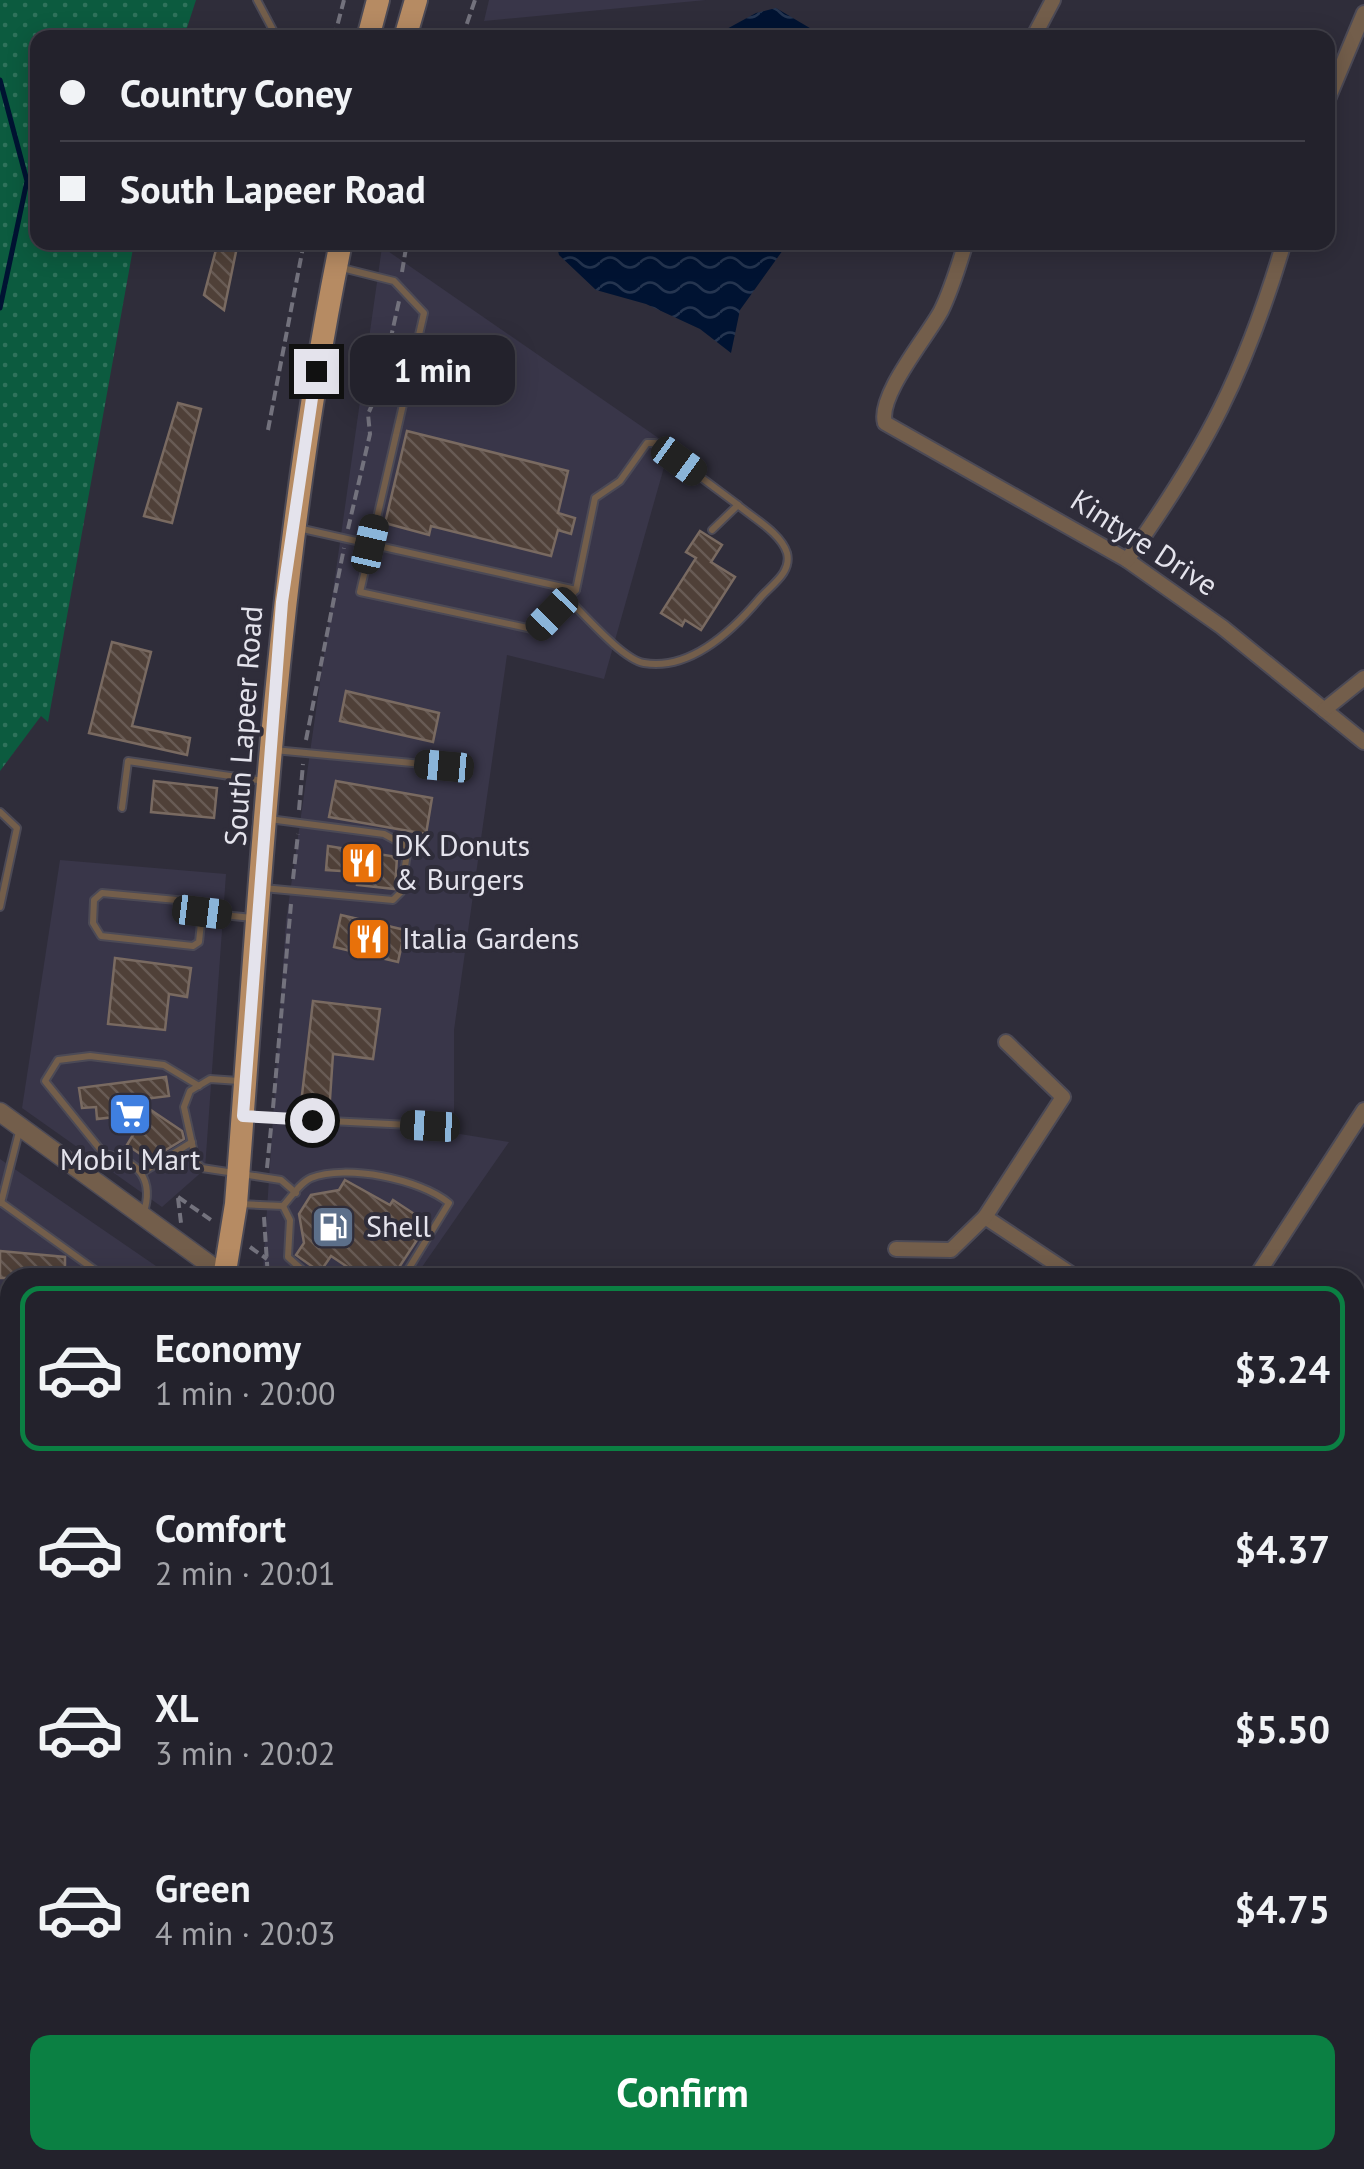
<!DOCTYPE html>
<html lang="en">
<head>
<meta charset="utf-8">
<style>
	:root { --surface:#23222c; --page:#2f2f38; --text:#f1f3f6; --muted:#a3a4a9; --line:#403f48; --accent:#0b8043 }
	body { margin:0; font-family:"PT Sans",sans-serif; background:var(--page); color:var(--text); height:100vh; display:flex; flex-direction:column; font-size:38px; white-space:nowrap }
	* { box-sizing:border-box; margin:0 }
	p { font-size:32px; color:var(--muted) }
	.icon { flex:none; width:55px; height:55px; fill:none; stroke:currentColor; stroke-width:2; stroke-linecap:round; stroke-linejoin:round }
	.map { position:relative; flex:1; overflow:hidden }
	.side { position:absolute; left:0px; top:1268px; width:1365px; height:902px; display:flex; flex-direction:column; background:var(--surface); border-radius:30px 30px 0 0; box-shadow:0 5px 25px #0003,0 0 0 2px var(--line) }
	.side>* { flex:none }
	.top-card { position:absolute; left:30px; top:30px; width:1305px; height:220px; border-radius:20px; box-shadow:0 5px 25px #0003,0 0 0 2px var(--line); display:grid; align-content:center; height:220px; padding:0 30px; background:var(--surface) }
	.end { position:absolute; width:45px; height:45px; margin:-22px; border:12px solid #e4e3ec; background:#111; box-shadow:0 0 0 5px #111 }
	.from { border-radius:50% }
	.bubble { position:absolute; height:70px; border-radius:20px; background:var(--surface); box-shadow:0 5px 25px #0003,0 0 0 2px var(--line); font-size:32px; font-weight:600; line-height:70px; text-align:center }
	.car { position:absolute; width:30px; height:60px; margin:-30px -15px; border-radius:12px; box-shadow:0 0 8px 2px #0007; background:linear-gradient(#222 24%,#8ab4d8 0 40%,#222 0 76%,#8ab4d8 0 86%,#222 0) }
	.top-card b { display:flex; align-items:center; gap:35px; height:95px; font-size:38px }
	.top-card b+b { border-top:2px solid var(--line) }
	.top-card i { width:25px; height:25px; background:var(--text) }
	ul { padding:18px 0 0; list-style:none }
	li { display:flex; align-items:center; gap:30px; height:165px; margin:0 20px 15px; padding:0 10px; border:5px solid transparent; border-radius:20px }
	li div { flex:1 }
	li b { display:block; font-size:38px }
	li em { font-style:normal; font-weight:600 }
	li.current { border-color:var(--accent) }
	li>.icon { width:90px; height:90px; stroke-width:1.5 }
	.button { display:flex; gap:20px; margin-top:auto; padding:20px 30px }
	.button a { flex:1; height:115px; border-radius:20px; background:var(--accent); color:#fff; font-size:40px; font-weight:600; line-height:115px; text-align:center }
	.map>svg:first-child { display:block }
	.built { fill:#393649 }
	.grass { fill:url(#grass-dots) }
	.water { fill:url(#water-waves) }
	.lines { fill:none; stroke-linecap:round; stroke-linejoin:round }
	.stream { stroke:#001332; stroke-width:5 }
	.building { fill:url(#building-back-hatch); stroke:#796a61; stroke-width:2.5 }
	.service-casing { stroke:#4c4a56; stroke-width:10 }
	.minor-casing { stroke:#4c4a56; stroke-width:18 }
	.tertiary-casing { stroke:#4c4a56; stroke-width:21 }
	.primary-casing { stroke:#4c4a56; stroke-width:26 }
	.path { stroke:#73727d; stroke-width:4; stroke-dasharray:10 5; stroke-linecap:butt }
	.service { stroke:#735e4b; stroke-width:6 }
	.minor { stroke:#735e4b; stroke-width:14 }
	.tertiary { stroke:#735e4b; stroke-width:18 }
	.primary { stroke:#b68b63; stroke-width:22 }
	.route { stroke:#e4e3ec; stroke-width:12 }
	.labels { text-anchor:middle; stroke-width:8; stroke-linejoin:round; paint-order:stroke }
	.street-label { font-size:30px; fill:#e4e3ec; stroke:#2f2d3a }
	.poi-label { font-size:30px; fill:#e4e3ec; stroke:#2f2d3a; text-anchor:start }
</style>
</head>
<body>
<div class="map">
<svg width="1364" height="2169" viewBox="0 0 1364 2169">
	<defs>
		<pattern id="grass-dots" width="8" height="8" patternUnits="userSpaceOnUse" patternTransform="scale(2.5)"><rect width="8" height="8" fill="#0c5b3f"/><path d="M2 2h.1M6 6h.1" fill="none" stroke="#2f725b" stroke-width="1.8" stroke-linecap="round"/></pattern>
		<pattern id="water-waves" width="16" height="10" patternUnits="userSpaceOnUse" patternTransform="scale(2.5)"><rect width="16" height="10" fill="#001332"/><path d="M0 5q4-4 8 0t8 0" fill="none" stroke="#253550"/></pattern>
		<pattern id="building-back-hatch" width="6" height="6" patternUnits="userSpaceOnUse" patternTransform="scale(2.5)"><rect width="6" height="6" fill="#4f4038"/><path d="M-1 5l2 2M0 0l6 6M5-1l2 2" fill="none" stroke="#685b55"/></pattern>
	</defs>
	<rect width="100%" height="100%" fill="#2f2d3a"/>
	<g class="built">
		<path d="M489 0H706L484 21Z"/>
		<path d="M382 247 670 446 604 679 507 655 454 1030V1133L509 1142 415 1277 273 1278 263 1270 286 921Z"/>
		<path d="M60 860 226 874 205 1169 162 1207 22 1108Z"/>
		<path d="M0 1159 172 1277 10 1278V1998L0 1997Z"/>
	</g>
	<path class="grass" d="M0 0H196L184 37 38 38V242L134 243 48 722 41 716 0 771Z"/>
	<g class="water">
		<path d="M776 8 825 37H712L756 13Z"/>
		<path d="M556 243V242L788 243 740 310 731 353 700 329 646 304 596 290 559 255Z"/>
	</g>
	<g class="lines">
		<path class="stream" d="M0 80 27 181 0 308"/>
	</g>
	<g class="building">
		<path d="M218 242H238L224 310 204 295Z"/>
		<path d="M178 403 201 409 172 523 144 516Z"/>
		<path d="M407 431 568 471 558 513 575 518 571 534 558 530 551 556 431 526 429 535 385 523Z"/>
		<path d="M700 531 722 545 711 562 735 577 701 630 685 620 682 626 661 613 696 558 686 552Z"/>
		<path d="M112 642 151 652 132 726 190 738 187 755 89 733Z"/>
		<path d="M346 691 439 713 433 742 340 721Z"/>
		<path d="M154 781 217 788 214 818 151 812Z"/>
		<path d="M336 781 432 798 426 834 329 817Z"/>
		<path d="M328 846 397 857 395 889 357 885 358 872 326 870Z"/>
		<path d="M341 915 405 930 398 962 334 947Z"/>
		<path d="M115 958 191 968 187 997 169 994 165 1030 108 1024Z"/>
		<path d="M313 1001 380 1009 373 1059 333 1054 329 1114 300 1112Z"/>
		<path d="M166 1077 169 1096 136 1100 182 1131 184 1139 149 1160 127 1145 136 1130 117 1133 115 1117 97 1119 96 1107 82 1108 79 1088Z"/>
		<path d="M345 1180 390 1205 393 1200 428 1223 392 1278H364L331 1256 320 1272 296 1255 304 1243 299 1214 311 1195 339 1190Z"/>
		<path d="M0 1251 65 1257V1278H0Z"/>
	</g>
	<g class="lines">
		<g class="service-casing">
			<g id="service">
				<path d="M257 0 274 32 295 38"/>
				<path d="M342 268 394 281 424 313 360 592 537 630 576 590"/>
				<path d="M298 528 576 590 595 498 620 481 647 443H655L738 505"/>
				<path d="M568 599C585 615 622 659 644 663 691 671 734 629 760 598 771 585 792 573 787 553 781 533 753 518 738 505L712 530"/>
				<path d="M274 750 444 766"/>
				<path d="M122 808 128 761 264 781"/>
				<path d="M0 812 17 828 0 907"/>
				<path d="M263 888 393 900 401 892 408 847 384 834 269 819"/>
				<path d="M102 893 198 902 202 913 199 942 193 946 101 936 93 923 94 900Z"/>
				<path d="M202 913 253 918"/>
				<path d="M239 1081 210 1079 190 1091 184 1107 196 1162 202 1168 281 1180 296 1193"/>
				<path d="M249 1117 430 1126"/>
				<path d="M104 1154 45 1081 58 1060 90 1056 164 1065 199 1086"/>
				<path d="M86 1169 104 1154C139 1160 155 1180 143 1215"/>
				<path d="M143 1172 192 1142"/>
				<path d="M1 1203 20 1128"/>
				<path d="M2 1203 106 1278"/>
				<path d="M239 1204 283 1206C291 1197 301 1182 311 1178 346 1164 420 1179 449 1203L403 1278"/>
				<path d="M283 1206 290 1220 288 1257 311 1278"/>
				<path d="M0 1682 10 1683"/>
				<path d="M0 1713 10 1714"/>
				<path d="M0 1976 10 1977"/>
				<path d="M0 2071 10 2072"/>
				<path d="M0 2095 10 2096"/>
			</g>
		</g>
		<g class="minor-casing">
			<g id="minor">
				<path d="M1033 38 1053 0"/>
				<path d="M1328 99 1364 13"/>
				<path d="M966 242C959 265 952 289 941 311 927 337 877 396 885 423L1127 560 1222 627 1364 742"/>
				<path d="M1127 560C1206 449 1245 374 1284 242"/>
				<path d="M1324 710 1364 678"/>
				<path d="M985 1217 1077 1278"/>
				<path d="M896 1249 951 1250 985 1217 1063 1097 1006 1042"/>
				<path d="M1255 1278 1364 1110"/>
				<path d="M533 2169 534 2160"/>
				<path d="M1064 2169 1071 2160"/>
			</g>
		</g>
		<g class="tertiary-casing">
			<g id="tertiary">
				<path d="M0 1112 228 1278"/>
				<path d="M1355 2080 1364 2087"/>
			</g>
		</g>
		<g class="primary-casing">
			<g id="primary">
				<path d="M368 38 378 0"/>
				<path d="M405 38 416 0"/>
				<path d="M224 1278 236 1204C261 882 276 559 341 242"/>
				<path d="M147 2169V2160"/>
			</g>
		</g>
		<g class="path">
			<path d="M334 38 344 0"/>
			<path d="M462 38 475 0"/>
			<path d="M402 272 407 242"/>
			<path d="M268 430 304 242"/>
			<path d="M348 529 370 434 368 414 380 387 399 301"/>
			<path d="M306 740 344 548"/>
			<path d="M299 810 303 764"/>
			<path d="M293 879 298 834"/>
			<path d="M273 1108 291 904"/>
			<path d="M267 1168 271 1128"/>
			<path d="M178 1197 214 1222"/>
			<path d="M178 1198 181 1223"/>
			<path d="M264 1217 268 1278"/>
			<path d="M250 1247 267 1259"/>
			<path d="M1355 2118 1364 2125"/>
			<path d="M113 2169 114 2160"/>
			<path d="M178 2169 179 2160"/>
		</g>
		<use href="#service" class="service"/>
		<use href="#minor" class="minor"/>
		<use href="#tertiary" class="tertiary"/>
		<use href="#primary" class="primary"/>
	</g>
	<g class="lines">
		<path class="route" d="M312 1120 243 1116 282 602 316 371"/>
	</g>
	<defs>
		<g id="restaurant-square" transform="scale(2.25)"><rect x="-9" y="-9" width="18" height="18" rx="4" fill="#e8710a" stroke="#2f2d3a"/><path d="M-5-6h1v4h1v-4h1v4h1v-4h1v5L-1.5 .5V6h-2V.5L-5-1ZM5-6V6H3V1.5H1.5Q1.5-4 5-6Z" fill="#fff"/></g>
		<g id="supermarket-square" transform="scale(2.25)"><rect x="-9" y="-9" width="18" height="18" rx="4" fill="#3f7fe0" stroke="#2f2d3a"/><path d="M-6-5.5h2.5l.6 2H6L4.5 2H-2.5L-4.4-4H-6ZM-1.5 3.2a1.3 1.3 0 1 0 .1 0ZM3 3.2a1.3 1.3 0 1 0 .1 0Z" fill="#fff"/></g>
		<g id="fuel-square" transform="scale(2.25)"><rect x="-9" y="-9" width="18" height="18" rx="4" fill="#5c6f8a" stroke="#2f2d3a"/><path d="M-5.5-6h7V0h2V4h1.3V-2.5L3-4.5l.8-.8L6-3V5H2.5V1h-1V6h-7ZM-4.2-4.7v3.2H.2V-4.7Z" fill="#fff"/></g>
	</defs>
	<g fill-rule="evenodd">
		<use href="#restaurant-square" x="362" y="863"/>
		<use href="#restaurant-square" x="369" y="939"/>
		<use href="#supermarket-square" x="130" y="1114"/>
		<use href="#fuel-square" x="333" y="1227"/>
	</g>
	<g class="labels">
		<g class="street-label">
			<text transform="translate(1144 543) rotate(33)" y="10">Kintyre Drive</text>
			<text transform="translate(244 726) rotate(-86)" y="10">South Lapeer Road</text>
		</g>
		<g class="poi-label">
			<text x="394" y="856">DK Donuts<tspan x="394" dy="34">&amp; Burgers</tspan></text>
			<text x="402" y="949">Italia Gardens</text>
			<text x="130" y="1170" text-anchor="middle">Mobil Mart</text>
			<text x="366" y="1237">Shell</text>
		</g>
	</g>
</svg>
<i class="end from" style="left:312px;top:1120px"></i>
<i class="end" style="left:316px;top:371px"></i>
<div class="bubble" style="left:350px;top:335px;width:165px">1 min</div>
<i class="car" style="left:679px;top:461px;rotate:126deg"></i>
<i class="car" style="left:370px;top:544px;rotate:13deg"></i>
<i class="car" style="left:552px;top:614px;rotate:224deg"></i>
<i class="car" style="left:444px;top:766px;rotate:275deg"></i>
<i class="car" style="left:202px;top:912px;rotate:97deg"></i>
<i class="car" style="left:430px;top:1126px;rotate:273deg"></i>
<div class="top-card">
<b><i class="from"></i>Country Coney</b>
<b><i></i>South Lapeer Road</b>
</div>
<section class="side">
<ul>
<li class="current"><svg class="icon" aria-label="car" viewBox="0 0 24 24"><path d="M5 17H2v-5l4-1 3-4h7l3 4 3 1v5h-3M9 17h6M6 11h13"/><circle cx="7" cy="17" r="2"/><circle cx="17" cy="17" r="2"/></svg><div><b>Economy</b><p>1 min · 20:00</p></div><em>$3.24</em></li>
<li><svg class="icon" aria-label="car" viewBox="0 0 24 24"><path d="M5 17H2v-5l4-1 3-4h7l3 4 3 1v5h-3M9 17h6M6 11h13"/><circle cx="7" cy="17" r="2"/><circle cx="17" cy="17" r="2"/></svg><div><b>Comfort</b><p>2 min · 20:01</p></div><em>$4.37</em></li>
<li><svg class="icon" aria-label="car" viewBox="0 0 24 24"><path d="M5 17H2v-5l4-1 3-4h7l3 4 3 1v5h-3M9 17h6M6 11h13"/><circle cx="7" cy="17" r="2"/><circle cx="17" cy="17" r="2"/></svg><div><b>XL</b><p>3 min · 20:02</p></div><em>$5.50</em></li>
<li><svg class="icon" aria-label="car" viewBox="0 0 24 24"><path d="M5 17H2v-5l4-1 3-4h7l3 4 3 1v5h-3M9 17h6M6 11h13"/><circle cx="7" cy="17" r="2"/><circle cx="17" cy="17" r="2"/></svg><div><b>Green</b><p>4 min · 20:03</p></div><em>$4.75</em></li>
</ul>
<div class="button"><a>Confirm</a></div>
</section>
</div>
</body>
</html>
